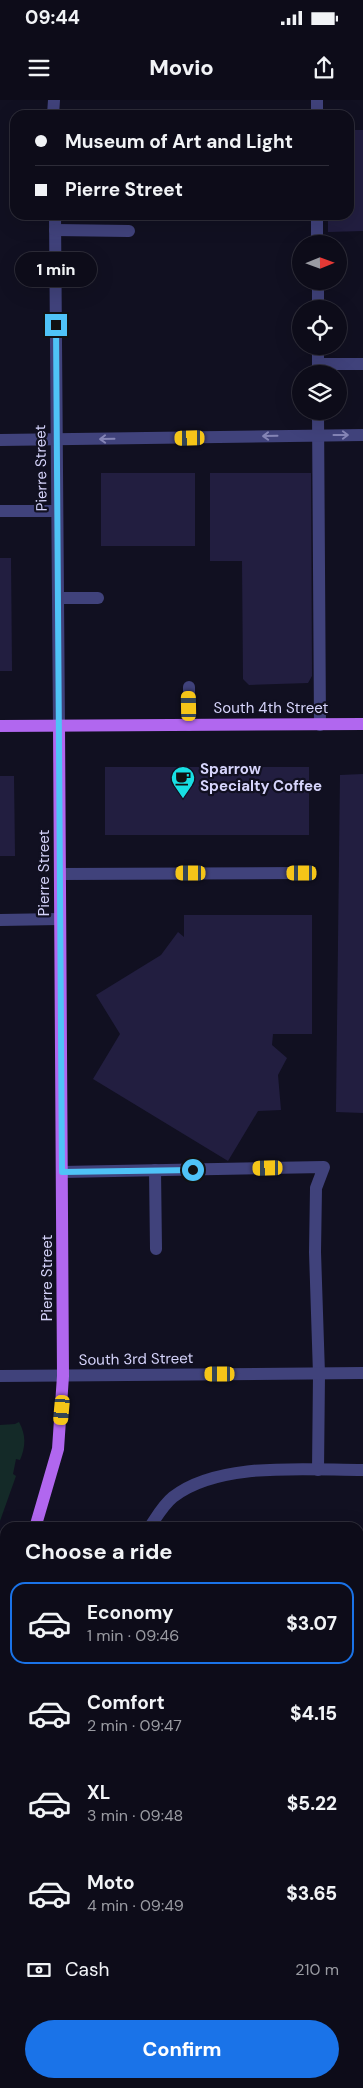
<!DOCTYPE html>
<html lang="en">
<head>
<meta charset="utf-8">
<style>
	:root { --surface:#0d0c19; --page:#161522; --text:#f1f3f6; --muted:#9a9ba2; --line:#2d2c38; --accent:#1a73e8 }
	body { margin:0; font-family:"DM Sans",sans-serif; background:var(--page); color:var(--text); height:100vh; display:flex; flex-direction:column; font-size:19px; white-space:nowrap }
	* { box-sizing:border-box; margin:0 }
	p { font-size:16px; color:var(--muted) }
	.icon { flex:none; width:28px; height:28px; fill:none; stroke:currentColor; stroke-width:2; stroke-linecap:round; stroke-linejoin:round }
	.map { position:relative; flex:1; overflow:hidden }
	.sheet { position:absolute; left:0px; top:1422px; width:364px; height:566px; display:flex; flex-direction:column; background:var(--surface); border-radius:15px 15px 0 0; box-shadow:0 5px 20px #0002,0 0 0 1px var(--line) }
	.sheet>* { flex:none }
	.guide { position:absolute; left:10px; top:10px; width:344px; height:110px; border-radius:15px; box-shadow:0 5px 20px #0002,0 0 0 1px var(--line); display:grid; align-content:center; height:110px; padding:0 25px; background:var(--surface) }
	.needle { width:32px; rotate:89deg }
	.controls { position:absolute; left:292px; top:135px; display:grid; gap:10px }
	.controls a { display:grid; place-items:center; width:55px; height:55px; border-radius:50%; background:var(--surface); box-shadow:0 5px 20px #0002,0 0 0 1px var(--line); font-size:25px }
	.end { position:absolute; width:22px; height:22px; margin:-11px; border:6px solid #4fc3f7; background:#111; box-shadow:0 0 0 2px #111 }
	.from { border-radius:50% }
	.bubble { position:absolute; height:35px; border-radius:18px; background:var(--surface); box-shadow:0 5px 20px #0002,0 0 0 1px var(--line); font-size:16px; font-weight:800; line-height:35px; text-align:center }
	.car { position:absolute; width:15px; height:30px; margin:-15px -8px; border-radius:6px; box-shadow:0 0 4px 1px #0007; background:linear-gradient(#f5c518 24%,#345 0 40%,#f5c518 0 76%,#345 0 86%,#f5c518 0) }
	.guide b { display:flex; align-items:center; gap:18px; height:48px; font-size:19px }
	.guide b+b { border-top:1px solid var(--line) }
	.guide i { width:12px; height:12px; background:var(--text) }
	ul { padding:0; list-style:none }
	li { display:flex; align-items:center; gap:15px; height:82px; margin:0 10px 8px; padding:0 15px; border:2px solid transparent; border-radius:15px }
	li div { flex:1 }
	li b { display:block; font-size:19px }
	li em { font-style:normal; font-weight:800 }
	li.active { border-color:var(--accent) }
	li>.icon { width:45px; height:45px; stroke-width:1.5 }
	h2 { padding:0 25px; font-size:22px; line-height:60px }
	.pay { display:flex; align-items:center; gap:12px; height:55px; padding:0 25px; font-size:19px }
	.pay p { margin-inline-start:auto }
	.primary-button { display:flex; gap:10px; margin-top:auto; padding:10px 25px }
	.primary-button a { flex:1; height:58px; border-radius:30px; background:var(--accent); color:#fff; font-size:20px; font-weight:800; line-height:58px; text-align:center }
	.status { display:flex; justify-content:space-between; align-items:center; height:35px; padding:0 25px; background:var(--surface); direction:ltr }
	.status svg { height:14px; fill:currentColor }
	header { display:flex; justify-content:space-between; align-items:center; height:65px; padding:0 25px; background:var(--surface); font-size:22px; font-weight:800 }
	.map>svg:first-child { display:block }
	.green { fill:#142a28 }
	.building { fill:#221e40 }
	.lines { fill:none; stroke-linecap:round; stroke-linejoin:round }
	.minor { stroke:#40427b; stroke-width:12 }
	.major { stroke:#b167ef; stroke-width:12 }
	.oneway { stroke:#8484b5 }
	.route { stroke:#4fc3f7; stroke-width:6 }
	.labels { text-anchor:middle; stroke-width:4.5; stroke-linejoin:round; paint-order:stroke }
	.street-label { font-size:15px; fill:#d6d4fb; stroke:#111021 }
	.poi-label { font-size:15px; font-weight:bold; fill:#d6d4fb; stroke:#111021; text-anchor:start }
</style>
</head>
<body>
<div class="status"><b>09:44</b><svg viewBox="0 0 49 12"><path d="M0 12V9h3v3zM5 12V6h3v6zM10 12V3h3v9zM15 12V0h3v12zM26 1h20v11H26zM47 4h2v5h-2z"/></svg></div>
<header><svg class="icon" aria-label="menu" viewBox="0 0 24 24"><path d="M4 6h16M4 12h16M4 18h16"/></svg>Movio<svg class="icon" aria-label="share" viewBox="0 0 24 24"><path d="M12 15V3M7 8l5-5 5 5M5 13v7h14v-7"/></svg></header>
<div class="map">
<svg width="363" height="1988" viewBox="0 0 363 1988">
	<rect width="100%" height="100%" fill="#111021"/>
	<path class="green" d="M19 1322C26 1335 26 1346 20 1360L16 1359 13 1374 16 1376 0 1421V1325L15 1324Z"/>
	<g class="building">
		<path d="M349 30H363V131L328 132V115H349Z"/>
		<rect x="101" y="373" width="94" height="73"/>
		<path d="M210 373H311L312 576 308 583 249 585 243 579 242 461H210Z"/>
		<path d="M0 458H11L12 571H0Z"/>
		<rect x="105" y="667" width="204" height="68"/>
		<path d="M363 674V1013L336 1012 340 675Z"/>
		<path d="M0 676H14L15 756H0Z"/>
		<path d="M184 815H312V934H273L272 945 287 958 278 975 281 1010 258 1011 228 1061 93 979 120 934 96 895 161 855 178 832 184 837Z"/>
		<path d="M359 1538H363V1988H207V1984H359Z"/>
	</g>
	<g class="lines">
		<g class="minor">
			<path d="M317 0V15"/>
			<path d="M53 15 54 0"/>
			<path d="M55 115 59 626"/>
			<path d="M317 115V144"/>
			<path d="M55 130 129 131"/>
			<path d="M318 181V209"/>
			<path d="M318 246V274"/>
			<path d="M318 264H363"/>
			<path d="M318 311 320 625"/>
			<path d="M0 340 363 335"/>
			<path d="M0 411H57"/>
			<path d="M58 498H98"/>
			<path d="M189 587V625"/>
			<path d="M60 774 302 773"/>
			<path d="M0 820 60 819"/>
			<path d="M155 1070 156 1149"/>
			<path d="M62 1072 324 1067 316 1088 315 1152 319 1274 318 1370"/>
			<path d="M0 1276 363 1273"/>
			<path d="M149 1428C156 1418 163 1405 173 1397 219 1361 306 1370 363 1370"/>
			<path d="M359 1506H363"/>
			<path d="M0 1713 5 1705"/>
			<path d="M148 1984V1988"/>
		</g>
		<g class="major">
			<path d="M0 626 363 624"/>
			<path d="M35 1428 58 1349 63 1276 59 626"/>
			<path d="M0 1498 5 1490"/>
		</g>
	</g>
	<defs><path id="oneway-shaft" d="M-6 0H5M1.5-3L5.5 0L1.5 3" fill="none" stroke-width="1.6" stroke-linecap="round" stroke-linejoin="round" transform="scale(1.25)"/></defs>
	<g class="oneway">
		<use href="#oneway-shaft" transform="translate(341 335)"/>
		<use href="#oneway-shaft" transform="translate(270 336) rotate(179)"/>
		<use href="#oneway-shaft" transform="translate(107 339) rotate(179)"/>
	</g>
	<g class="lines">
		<path class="route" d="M56 225 62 1072 193 1070"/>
	</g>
	<defs>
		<g id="cafe-pin" transform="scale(1.25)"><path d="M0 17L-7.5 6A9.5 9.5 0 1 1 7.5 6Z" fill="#18dfe3" stroke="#111021"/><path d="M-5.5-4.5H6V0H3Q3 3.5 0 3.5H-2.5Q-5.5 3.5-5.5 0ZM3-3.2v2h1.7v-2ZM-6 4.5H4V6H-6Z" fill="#111"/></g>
	</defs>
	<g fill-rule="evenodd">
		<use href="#cafe-pin" x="183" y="678"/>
	</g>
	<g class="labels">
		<g class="street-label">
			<text transform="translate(41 368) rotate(-91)" y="5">Pierre Street</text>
			<text x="271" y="613">South 4th Street</text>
			<text transform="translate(44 773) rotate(-90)" y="5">Pierre Street</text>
			<text transform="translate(47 1178) rotate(-90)" y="5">Pierre Street</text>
			<text transform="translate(136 1259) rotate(-1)" y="5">South 3rd Street</text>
		</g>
		<g class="poi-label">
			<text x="200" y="674">Sparrow<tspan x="200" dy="17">Specialty Coffee</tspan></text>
		</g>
	</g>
</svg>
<div class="controls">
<a><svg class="needle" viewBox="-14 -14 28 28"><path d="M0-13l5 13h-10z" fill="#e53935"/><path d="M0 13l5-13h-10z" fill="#9a9ba2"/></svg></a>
<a><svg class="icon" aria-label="locate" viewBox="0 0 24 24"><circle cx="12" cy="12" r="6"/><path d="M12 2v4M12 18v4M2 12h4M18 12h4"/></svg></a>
<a><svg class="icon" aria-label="layers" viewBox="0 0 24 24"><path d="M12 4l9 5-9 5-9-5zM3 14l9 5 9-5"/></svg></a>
</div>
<i class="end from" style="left:193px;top:1070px"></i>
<i class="end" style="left:56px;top:225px"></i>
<div class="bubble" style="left:15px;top:152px;width:82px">1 min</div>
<i class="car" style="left:190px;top:338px;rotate:269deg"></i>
<i class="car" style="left:189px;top:606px;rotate:359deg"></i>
<i class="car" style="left:191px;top:773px;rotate:270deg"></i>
<i class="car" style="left:302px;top:773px;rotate:270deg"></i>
<i class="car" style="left:268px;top:1068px;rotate:269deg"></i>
<i class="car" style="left:220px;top:1274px;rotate:270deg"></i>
<i class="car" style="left:62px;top:1310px;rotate:185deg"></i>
<div class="guide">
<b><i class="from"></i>Museum of Art and Light</b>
<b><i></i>Pierre Street</b>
</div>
<section class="sheet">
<h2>Choose a ride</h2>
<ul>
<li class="active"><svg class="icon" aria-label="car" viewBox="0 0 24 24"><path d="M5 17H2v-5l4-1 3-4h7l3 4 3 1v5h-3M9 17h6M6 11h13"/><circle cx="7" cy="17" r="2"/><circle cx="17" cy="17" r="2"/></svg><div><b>Economy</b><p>1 min · 09:46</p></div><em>$3.07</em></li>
<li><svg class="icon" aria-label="car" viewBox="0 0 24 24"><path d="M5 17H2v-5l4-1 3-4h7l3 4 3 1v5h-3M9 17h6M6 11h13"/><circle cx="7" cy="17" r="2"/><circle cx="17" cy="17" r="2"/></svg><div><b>Comfort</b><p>2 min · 09:47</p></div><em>$4.15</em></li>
<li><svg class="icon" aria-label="car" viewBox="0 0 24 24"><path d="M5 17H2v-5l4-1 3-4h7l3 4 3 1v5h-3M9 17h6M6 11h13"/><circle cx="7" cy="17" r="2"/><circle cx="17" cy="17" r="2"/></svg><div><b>XL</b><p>3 min · 09:48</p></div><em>$5.22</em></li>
<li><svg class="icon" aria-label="car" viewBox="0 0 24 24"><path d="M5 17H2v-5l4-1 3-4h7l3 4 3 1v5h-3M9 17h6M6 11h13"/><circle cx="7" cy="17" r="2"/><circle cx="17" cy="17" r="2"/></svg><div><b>Moto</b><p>4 min · 09:49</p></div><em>$3.65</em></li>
</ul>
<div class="pay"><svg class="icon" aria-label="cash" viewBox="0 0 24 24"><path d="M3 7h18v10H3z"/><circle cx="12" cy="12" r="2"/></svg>Cash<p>210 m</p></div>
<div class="primary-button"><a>Confirm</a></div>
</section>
</div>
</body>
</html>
